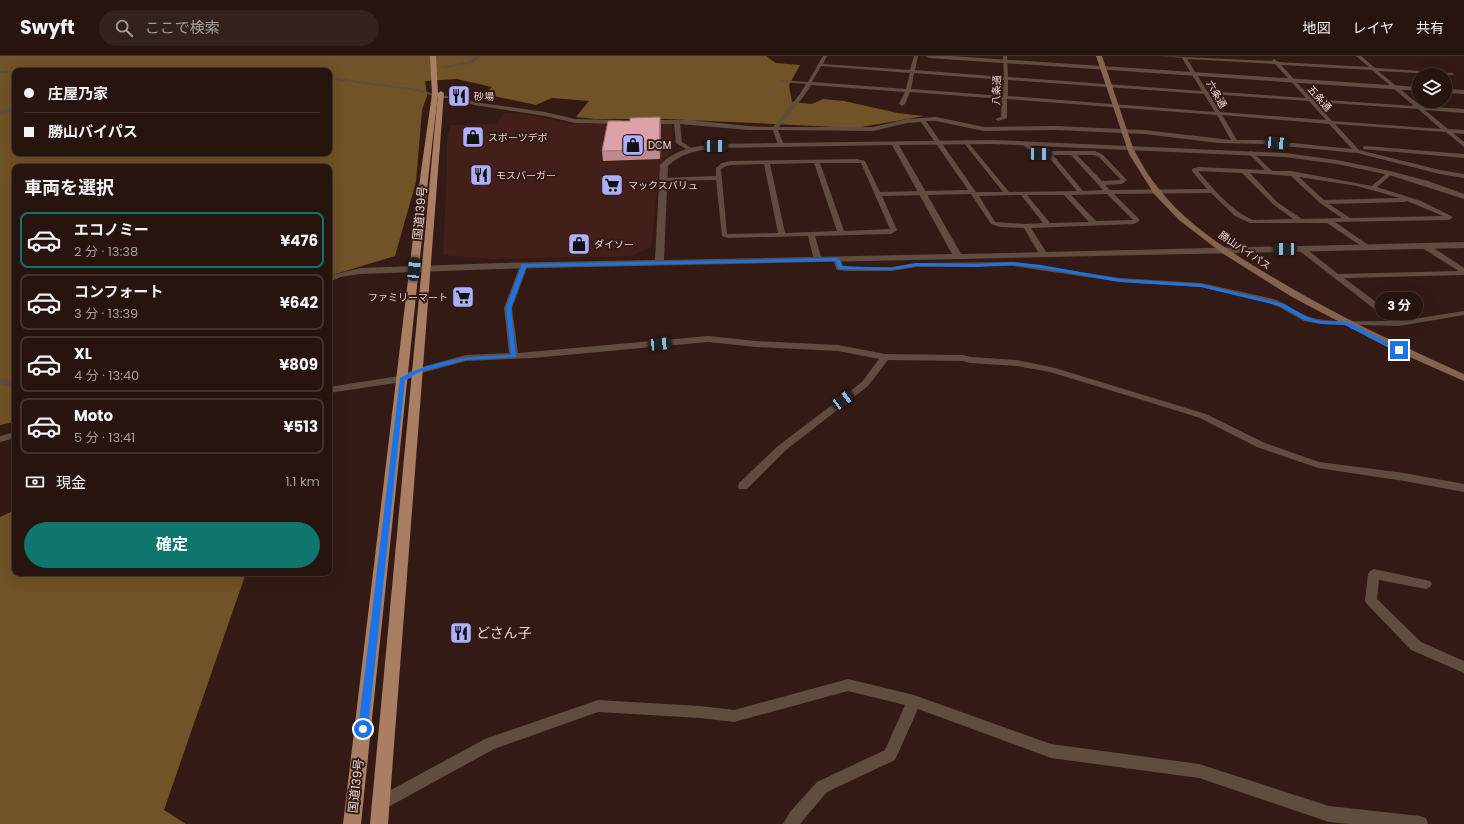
<!DOCTYPE html>
<html lang="ja">
<head>
<meta charset="utf-8">
<style>
	:root { --surface:#27140f; --page:#33211d; --text:#f1f3f6; --muted:#a49e9e; --line:#43332f; --accent:#0f766e }
	body { margin:0; font-family:Poppins,"Noto Sans JP",sans-serif; background:var(--page); color:var(--text); height:100vh; display:flex; flex-direction:column; font-size:15px; white-space:nowrap }
	* { box-sizing:border-box; margin:0 }
	p { font-size:13px; color:var(--muted) }
	.icon { flex:none; width:22px; height:22px; fill:none; stroke:currentColor; stroke-width:2; stroke-linecap:round; stroke-linejoin:round }
	.map { position:relative; flex:1; overflow:hidden }
	.side { position:absolute; left:12px; top:108px; width:320px; height:412px; display:flex; flex-direction:column; background:var(--surface); border-radius:8px; box-shadow:0 4px 16px #0002,0 0 0 1px var(--line) }
	.side>* { flex:none }
	.guide { position:absolute; left:12px; top:12px; width:320px; height:88px; border-radius:8px; box-shadow:0 4px 16px #0002,0 0 0 1px var(--line); display:grid; align-content:center; height:88px; padding:0 12px; background:var(--surface) }
	.fabs { position:absolute; left:1412px; top:12px; display:grid; gap:8px }
	.fabs a { display:grid; place-items:center; width:40px; height:40px; border-radius:50%; background:var(--surface); box-shadow:0 4px 16px #0002,0 0 0 1px var(--line); font-size:20px }
	.end { position:absolute; width:18px; height:18px; margin:-9px; border:5px solid #1a73e8; background:#fff; box-shadow:0 0 0 2px #fff }
	.from { border-radius:50% }
	.bubble { position:absolute; height:28px; border-radius:14px; background:var(--surface); box-shadow:0 4px 16px #0002,0 0 0 1px var(--line); font-size:13px; font-weight:700; line-height:28px; text-align:center }
	.car { position:absolute; width:12px; height:24px; margin:-12px -6px; border-radius:5px; box-shadow:0 0 3px 1px #0007; background:linear-gradient(#222 24%,#8ab4d8 0 40%,#222 0 76%,#8ab4d8 0 86%,#222 0) }
	.guide b { display:flex; align-items:center; gap:14px; height:38px; font-size:15px }
	.guide b+b { border-top:1px solid var(--line) }
	.guide i { width:10px; height:10px; background:var(--text) }
	ul { padding:0; list-style:none }
	li { display:flex; align-items:center; gap:12px; height:56px; margin:0 8px 6px; padding:0 4px; border:2px solid var(--line); border-radius:8px }
	li div { flex:1 }
	li b { display:block; font-size:15px }
	li em { font-style:normal; font-weight:700 }
	li.current { border-color:var(--accent) }
	li>.icon { width:36px; height:36px; stroke-width:1.5 }
	h2 { padding:0 12px; font-size:18px; line-height:48px }
	.pay { display:flex; align-items:center; gap:10px; height:44px; padding:0 12px; font-size:15px }
	.pay p { margin-inline-start:auto }
	.cta { display:flex; gap:8px; margin-top:auto; padding:8px 12px }
	.cta a { flex:1; height:46px; border-radius:24px; background:var(--accent); color:#fff; font-size:16px; font-weight:700; line-height:46px; text-align:center }
	header { display:flex; align-items:center; gap:24px; box-sizing:border-box; height:56px; padding:0 20px; background:var(--surface); border-bottom:1px solid var(--line) }
	header strong { font-size:19px }
	nav { display:flex; gap:22px; margin-inline-start:auto; font-size:14px }
	.search { width:280px; height:36px; background:var(--page); display:flex; align-items:center; gap:10px; box-sizing:border-box; padding:0 14px; border-radius:22px; color:var(--muted); font-size:15px }
	.map>svg:first-child { display:block }
	.built { fill:#422019 }
	.forest { fill:#705326; fill-rule:evenodd }
	.lines { fill:none; stroke-linecap:round; stroke-linejoin:round }
	.minor { fill:#604d40; fill-rule:evenodd }
	.tertiary { fill:#604d40; fill-rule:evenodd }
	.secondary { fill:#826450; fill-rule:evenodd }
	.trunk { fill:#a97e62; fill-rule:evenodd }
	.wall { fill:#be8a90 }
	.shaded-wall { fill:#9b7176 }
	.building { fill:#dda1a8; stroke:#9b7176 }
	.route { fill:#1a73e8 }
	.labels { text-anchor:middle; stroke-width:4; stroke-linejoin:round; paint-order:stroke }
	.far-street-label { font-size:10px; fill:#e9d6d2; stroke:#341a14 }
	.far-poi-label { font-size:10px; fill:#e9d6d2; stroke:#341a14; text-anchor:start }
	.street-label { font-size:12px; fill:#e9d6d2; stroke:#341a14 }
	.near-poi-label { font-size:14px; fill:#e9d6d2; stroke:#341a14; text-anchor:start }
</style>
</head>
<body>
<header>
<strong>Swyft</strong>
<div class="search"><svg class="icon" aria-label="search" viewBox="0 0 24 24"><circle cx="10" cy="10" r="6"/><path d="M15 15l6 6"/></svg>ここで検索</div>
<nav><a>地図</a><a>レイヤ</a><a>共有</a></nav>
</header>
<div class="map">
<svg width="1464" height="768" viewBox="0 0 1464 768">
	<rect width="100%" height="100%" fill="#341a14"/>
	<path class="built" d="M505 56 536 60 571 68H672L673 96 660 107 651 191 632 200 492 203 443 199 447 115V84L451 69 497 68Z"/>
	<g class="forest">
		<path d="M0 0H766L776 7 800 9 789 29 792 46 812 48 823 43 844 45 898 57 924 60 856 72 667 63H595L576 61 589 45 552 42 536 49 484 38 492 31 457 23 425 25 427 40 422 54 416 126 395 200 329 220V111H15V366L0 369ZM15 15H329V97H15Z"/>
		<path d="M15 454V517H246L164 754 186 768H0V461Z"/>
	</g>
	<g class="lines">
		<g class="minor">
			<path d="M477 0H482L470 8 443 12 441 11 467 6Z"/>
			<path d="M823 0H827L823 8 910 14 914 0H918L915 14 1004 21 1003 0H1007L1008 21 1202 35 1182 2 1162 0 1273 5 1272 4 1274 3 1278 6 1369 11 1356 0H1361L1375 12 1452 17 1454 19 1378 15 1421 50 1464 53V57L1425 54 1448 73 1464 74V78L1453 77 1464 86V91L1446 76 1335 68 1359 94 1440 114 1464 118V122L1440 118 1357 97 1262 88 1219 87 1144 78 1056 74 984 75 936 65H926L976 136H1003L964 87V85L966 84 1009 136 1077 135 1047 99 1032 98 1023 88 1026 86 1036 95H1095L1103 99 1127 124 1122 128 1105 129 1110 134 1207 133 1192 115V113L1198 111 1265 114 1248 97 1251 95 1272 115H1291L1372 130 1388 116H1392V118L1377 131 1421 145 1453 161 1449 164 1335 166 1370 190V194H1367L1327 167H1250L1235 160 1211 137 1114 138 1139 163V165L1134 168 1031 172 1048 199 1044 201H1041L1024 172 1000 171 991 168 971 138 882 140 897 174 891 178 815 180 822 204 821 206H818L814 204 808 180 728 182 722 180 716 124 663 125 661 124V122L716 120V112L722 107 731 105 857 103 865 105 880 136 968 134 921 66 907 67 873 75 778 74 784 89 781 91 778 89 773 74H748L680 68 682 86 693 93V95L691 96 676 87 674 68H648L645 66 648 64H691L748 70 773 71 800 38 806 28 781 26 779 24 808 26ZM1187 3 1275 8 1306 42 1207 35ZM1281 9 1372 14 1414 50 1312 43ZM821 10 910 17 906 33 812 26ZM914 17 1004 24 1003 40 911 33ZM1008 24 1204 38 1215 56 1008 40ZM811 29 905 36 899 48 902 50 905 48 910 36 1002 43 1001 61 995 63 998 65 1007 62V43L1217 59 1231 84 1144 74 1056 70 984 71 936 61 907 63 873 71H779L804 40ZM1209 38 1309 45 1326 64 1220 56ZM1315 46 1418 53 1441 73 1332 65ZM1222 59 1329 68 1352 93 1262 84H1237ZM1053 99H1071L1103 134 1083 135ZM1077 99H1094L1099 101 1121 124 1102 125ZM814 107 837 175 785 177 770 108ZM820 107H861L890 173 844 175ZM764 108 778 177 727 178 721 113 726 110 731 109ZM1198 115 1242 117 1273 148 1293 163 1253 164C1233 156 1211 131 1198 115ZM1250 117 1291 120 1320 147 1342 162 1302 163 1277 146ZM1299 121 1357 130 1400 142 1324 144ZM1107 138 1133 164 1096 165 1071 139ZM1021 139 1043 167 1026 168 995 166 979 140ZM1027 139H1064L1089 166 1050 167ZM1407 145 1443 160 1350 162 1329 148 1404 146Z"/>
			<path d="M221 11 264 15 221 13 119 15 121 14Z"/>
			<path d="M0 15H17H15V17H0Z"/>
			<path d="M329 21 417 33 441 40H452L474 46 545 56 575 63 620 64 623 66 620 68 575 67 545 60 474 49 452 42H441L417 35 329 23Z"/>
			<path d="M15 51V55L0 59V55Z"/>
			<path d="M1365 90 1464 98V102L1363 93V91Z"/>
			<path d="M1422 188H1428L1464 212V219L1344 222 1401 265 1464 255V259L1399 270 1321 268 1304 265 1279 251 1269 247 1201 231 1120 226 1013 210 916 211 891 215H849L837 214 833 204 837 202H840L843 210 849 211H891L916 207 1013 206 1120 222 1201 227 1274 243C1287 248 1297 257 1310 261 1327 267 1370 265 1390 265L1297 193 1298 191H1304L1338 218 1459 215 1422 192Z"/>
			<path d="M521 207H524L528 209 512 252 518 297 708 280 756 285 838 289 885 298 963 299 971 301 1017 304 1055 312 1206 358 1265 387 1319 406 1404 417 1464 428V436L1404 425 1318 412 1257 391 1200 362 1152 347 1050 316 1017 310 970 307 963 305 888 304 868 330 786 394 747 433H739L738 430 739 427 778 390 862 326 879 303 838 295 756 291 708 286 533 302 466 305 418 318 415 317 414 315 415 313 466 299 509 297 504 252Z"/>
			<path d="M15 376V382L0 386V380Z"/>
			<path d="M1374 513 1430 525 1432 528 1430 531 1426 533 1379 524 1377 543 1421 586 1464 605V617L1411 594 1367 548 1365 545 1368 518 1370 515Z"/>
			<path d="M848 623 914 639 1051 688 1199 708 1329 750 1420 760 1426 762 1428 768H1349L1329 766 1199 722 1051 702 918 653 895 704 827 736 800 768H783L790 756 817 726 885 694 905 649 848 635 734 666 700 662 598 656 494 693 381 755 376 752 373 747 376 742 485 683 598 644 700 650 734 654Z"/>
		</g>
		<g class="tertiary">
			<path d="M926 0H952L1419 31V35L929 2Z"/>
			<path d="M1445 33 1464 34V38L1445 37Z"/>
			<path d="M993 84 1285 97 1337 104 1390 115 1428 125 1464 138V143L1389 119 1337 108 1285 101 993 88 899 89 961 198 1464 186V192L500 213 360 218 341 221 329 226V220L360 212 500 207 655 204 660 109C674 93 697 90 716 88ZM892 89 952 198 664 204 668 110C681 97 698 94 716 92Z"/>
			<path d="M418 312 423 315 422 317 402 326 329 337V331L399 320Z"/>
			<path d="M0 322 15 326V332L0 328Z"/>
		</g>
		<path class="secondary" d="M1096 0H1102L1133 92C1141 107 1149 121 1159 133 1188 170 1229 195 1269 219 1331 257 1397 288 1464 318V325L1387 291 1292 241 1222 197 1179 164 1154 138 1129 98Z"/>
		<g class="trunk">
			<path d="M430 0H436L438 38 429 115 361 768H343L421 115 432 38Z"/>
			<path d="M441 35 444 37 388 768H370L438 37Z"/>
		</g>
	</g>
	<path class="wall" d="M661 70 660 103 603 105 602 95Z"/>
	<path class="shaded-wall" d="M660 61 661 70 660 103 659 94Z"/>
	<path class="building" d="M660 61 659 94 602 95 608 65H630V62Z"/>
	<path class="route" d="M837 202 840 204 842 210 891 212 916 207 975 208 1013 206 1041 209 1120 223 1201 228 1284 248 1309 262 1321 265 1348 266 1402 294 1397 295 1345 269 1321 268 1305 264 1280 250 1201 231 1120 226 1041 212 1013 209 975 211 916 210 891 214 840 213 838 212 836 205 526 211 511 252 516 301 466 304 420 316 405 324 368 673 366 676 363 678 360 676 358 673 400 322C434 303 473 300 511 299L506 252 522 208Z"/>
	<defs>
		<g id="restaurant-square" transform="scale(1.15)"><rect x="-9" y="-9" width="18" height="18" rx="4" fill="#adaffb" stroke="#341a14"/><path d="M-5-6h1v4h1v-4h1v4h1v-4h1v5L-1.5 .5V6h-2V.5L-5-1ZM5-6V6H3V1.5H1.5Q1.5-4 5-6Z" fill="#111"/></g>
		<g id="shop-square" transform="scale(1.15)"><rect x="-9" y="-9" width="18" height="18" rx="4" fill="#adaffb" stroke="#341a14"/><path d="M-5-2.5h2.3a2.7 3.5 0 0 1 5.4 0H5L5.5 6h-11ZM-1.5-2.5h3a1.5 2.3 0 0 0-3 0Z" fill="#111"/></g>
		<g id="supermarket-square" transform="scale(1.15)"><rect x="-9" y="-9" width="18" height="18" rx="4" fill="#adaffb" stroke="#341a14"/><path d="M-6-5.5h2.5l.6 2H6L4.5 2H-2.5L-4.4-4H-6ZM-1.5 3.2a1.3 1.3 0 1 0 .1 0ZM3 3.2a1.3 1.3 0 1 0 .1 0Z" fill="#111"/></g>
	</defs>
	<g fill-rule="evenodd">
		<use href="#restaurant-square" x="459" y="40"/>
		<use href="#shop-square" x="473" y="81"/>
		<use href="#shop-square" x="633" y="89"/>
		<use href="#restaurant-square" x="481" y="119"/>
		<use href="#supermarket-square" x="612" y="129"/>
		<use href="#shop-square" x="579" y="188"/>
		<use href="#supermarket-square" x="463" y="241"/>
		<use href="#restaurant-square" x="461" y="577"/>
	</g>
	<g class="labels">
		<g class="far-street-label">
			<text transform="translate(996 34) rotate(-88)" y="4">八条通</text>
			<text transform="translate(1217 38) rotate(60)" y="4">六条通</text>
			<text transform="translate(1320 42) rotate(48)" y="4">五条通</text>
			<text transform="translate(1245 194) rotate(34)" y="4">勝山バイパス</text>
		</g>
		<g class="far-poi-label">
			<text x="474" y="44">砂場</text>
			<text x="488" y="85">スポーツデポ</text>
			<text x="648" y="93">DCM</text>
			<text x="496" y="123">モスバーガー</text>
			<text x="628" y="133">マックスバリュ</text>
			<text x="594" y="192">ダイソー</text>
			<text x="448" y="245" text-anchor="end">ファミリーマート</text>
		</g>
		<g class="street-label">
			<text transform="translate(420 157) rotate(-84)" y="4">国道139号</text>
			<text transform="translate(356 730) rotate(-83)" y="4">国道139号</text>
		</g>
		<g class="near-poi-label">
			<text x="476" y="582">どさん子</text>
		</g>
	</g>
</svg>
<div class="fabs">
<a><svg class="icon" aria-label="layers" viewBox="0 0 24 24"><path d="M12 4l9 5-9 5-9-5zM3 14l9 5 9-5"/></svg></a>
</div>
<i class="end from" style="left:363px;top:673px"></i>
<i class="end" style="left:1399px;top:294px"></i>
<div class="bubble" style="left:1375px;top:236px;width:48px">3 分</div>
<i class="car" style="left:1277px;top:87px;rotate:95deg"></i>
<i class="car" style="left:716px;top:90px;rotate:89deg"></i>
<i class="car" style="left:1040px;top:98px;rotate:91deg"></i>
<i class="car" style="left:1285px;top:193px;rotate:269deg"></i>
<i class="car" style="left:414px;top:213px;rotate:6deg"></i>
<i class="car" style="left:660px;top:288px;rotate:85deg"></i>
<i class="car" style="left:843px;top:344px;rotate:54deg"></i>
<div class="guide">
<b><i class="from"></i>庄屋乃家</b>
<b><i></i>勝山バイパス</b>
</div>
<section class="side">
<h2>車両を選択</h2>
<ul>
<li class="current"><svg class="icon" aria-label="car" viewBox="0 0 24 24"><path d="M5 17H2v-5l4-1 3-4h7l3 4 3 1v5h-3M9 17h6M6 11h13"/><circle cx="7" cy="17" r="2"/><circle cx="17" cy="17" r="2"/></svg><div><b>エコノミー</b><p>2 分 · 13:38</p></div><em>¥476</em></li>
<li><svg class="icon" aria-label="car" viewBox="0 0 24 24"><path d="M5 17H2v-5l4-1 3-4h7l3 4 3 1v5h-3M9 17h6M6 11h13"/><circle cx="7" cy="17" r="2"/><circle cx="17" cy="17" r="2"/></svg><div><b>コンフォート</b><p>3 分 · 13:39</p></div><em>¥642</em></li>
<li><svg class="icon" aria-label="car" viewBox="0 0 24 24"><path d="M5 17H2v-5l4-1 3-4h7l3 4 3 1v5h-3M9 17h6M6 11h13"/><circle cx="7" cy="17" r="2"/><circle cx="17" cy="17" r="2"/></svg><div><b>XL</b><p>4 分 · 13:40</p></div><em>¥809</em></li>
<li><svg class="icon" aria-label="car" viewBox="0 0 24 24"><path d="M5 17H2v-5l4-1 3-4h7l3 4 3 1v5h-3M9 17h6M6 11h13"/><circle cx="7" cy="17" r="2"/><circle cx="17" cy="17" r="2"/></svg><div><b>Moto</b><p>5 分 · 13:41</p></div><em>¥513</em></li>
</ul>
<div class="pay"><svg class="icon" aria-label="cash" viewBox="0 0 24 24"><path d="M3 7h18v10H3z"/><circle cx="12" cy="12" r="2"/></svg>現金<p>1.1 km</p></div>
<div class="cta"><a>確定</a></div>
</section>
</div>
</body>
</html>
